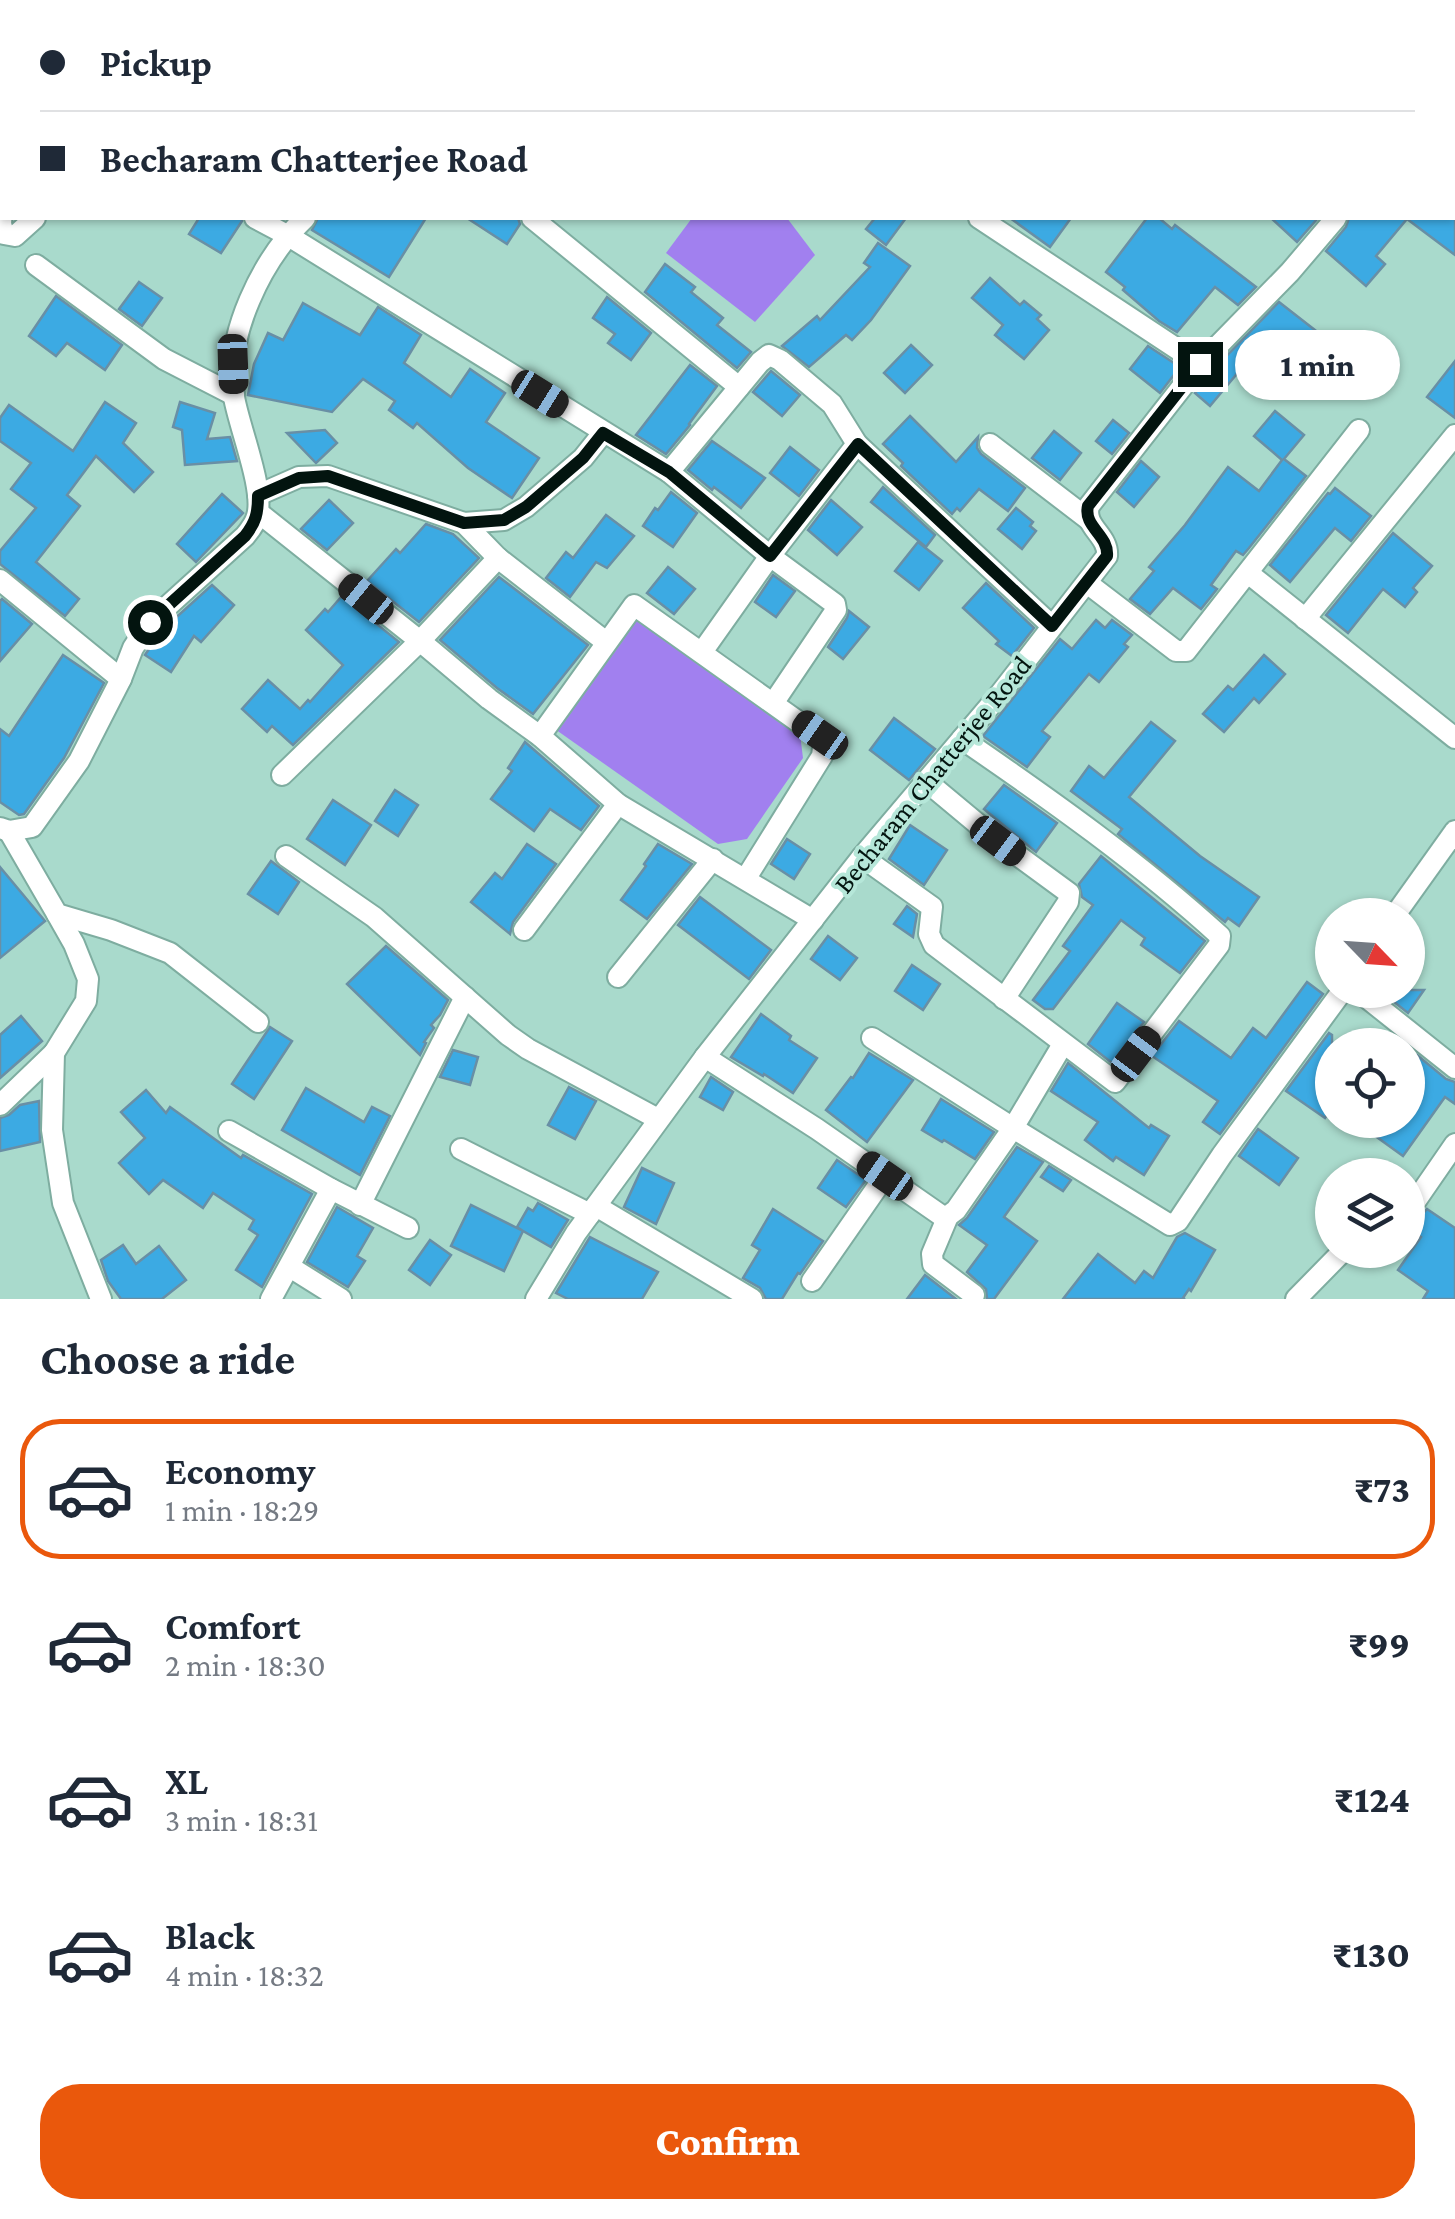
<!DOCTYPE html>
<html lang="en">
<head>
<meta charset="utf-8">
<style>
	:root { --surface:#fff; --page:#f2f2f3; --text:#1f2937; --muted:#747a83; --line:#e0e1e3; --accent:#ea580c }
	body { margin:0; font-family:"Crimson Pro",serif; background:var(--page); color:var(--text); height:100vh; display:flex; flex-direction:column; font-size:38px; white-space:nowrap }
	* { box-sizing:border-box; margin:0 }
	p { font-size:32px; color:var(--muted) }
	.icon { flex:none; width:55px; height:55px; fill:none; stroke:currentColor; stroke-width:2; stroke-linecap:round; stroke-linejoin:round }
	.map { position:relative; height:1299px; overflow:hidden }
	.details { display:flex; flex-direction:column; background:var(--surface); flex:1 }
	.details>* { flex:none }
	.hud { position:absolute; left:0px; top:0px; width:1455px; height:220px; box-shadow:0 2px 8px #0004; display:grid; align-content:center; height:220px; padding:0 40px; background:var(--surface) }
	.needle { width:65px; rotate:115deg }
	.controls { position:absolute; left:1315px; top:898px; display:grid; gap:20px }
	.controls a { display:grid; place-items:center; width:110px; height:110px; border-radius:50%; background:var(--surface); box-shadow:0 2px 8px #0004; font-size:50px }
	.end { position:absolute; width:45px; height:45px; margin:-22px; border:12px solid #03140f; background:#fff; box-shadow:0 0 0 5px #fff }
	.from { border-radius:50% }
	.bubble { position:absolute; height:70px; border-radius:35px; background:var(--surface); box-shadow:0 2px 8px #0004; font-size:32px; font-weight:800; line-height:70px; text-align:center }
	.car { position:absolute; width:30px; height:60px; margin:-30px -15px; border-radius:12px; box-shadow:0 0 8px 2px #0007; background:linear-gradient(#222 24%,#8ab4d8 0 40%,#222 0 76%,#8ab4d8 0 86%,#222 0) }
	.hud b { display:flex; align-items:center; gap:35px; height:95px; font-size:38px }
	.hud b+b { border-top:2px solid var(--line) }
	.hud i { width:25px; height:25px; background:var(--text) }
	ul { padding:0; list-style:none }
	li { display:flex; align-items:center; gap:30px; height:140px; margin:0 20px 15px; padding:0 20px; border:5px solid transparent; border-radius:40px }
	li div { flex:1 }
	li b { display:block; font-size:38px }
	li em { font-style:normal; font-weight:800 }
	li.on { border-color:var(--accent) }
	li>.icon { width:90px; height:90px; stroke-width:1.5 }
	h2 { padding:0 40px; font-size:45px; line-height:120px }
	.cta { display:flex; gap:20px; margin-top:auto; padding:20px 40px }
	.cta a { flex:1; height:115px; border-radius:40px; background:var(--accent); color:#fff; font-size:40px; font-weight:800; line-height:115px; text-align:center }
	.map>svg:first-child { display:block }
	.water { fill:#a180ef }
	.building { fill:#3caae3; stroke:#698fa5; stroke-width:2.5 }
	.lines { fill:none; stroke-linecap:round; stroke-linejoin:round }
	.street-casing { stroke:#7eada0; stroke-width:24 }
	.street { stroke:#fff; stroke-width:20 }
	.route { stroke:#03140f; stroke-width:12 }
	.labels { text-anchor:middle; stroke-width:8; stroke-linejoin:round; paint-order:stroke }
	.street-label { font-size:28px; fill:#03140f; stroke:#b6e7d9 }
</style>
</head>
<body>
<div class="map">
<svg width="1455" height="1299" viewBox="0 0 1455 1299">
	<rect width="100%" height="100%" fill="#a9dacc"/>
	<g class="water">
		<path d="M692 218H787L815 255 755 322 666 253Z"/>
		<path d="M633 618 800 734 803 758 747 839 718 844 552 727Z"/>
	</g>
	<g class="building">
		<path d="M199 218H241L242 221 221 253 189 234Z"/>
		<path d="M318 218H426L389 277 312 230Z"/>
		<path d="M467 218H518L520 224 507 244Z"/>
		<path d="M875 218H906L886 245 866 229Z"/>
		<path d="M1010 218H1071L1050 247Z"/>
		<path d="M1147 218H1159L1172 229 1175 225 1256 287 1238 305 1215 287 1177 332 1159 321 1123 290 1125 287 1106 272Z"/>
		<path d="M1271 218H1318L1297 242Z"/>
		<path d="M1349 218H1455V255L1407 219 1376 256 1385 264 1366 286 1326 251 1346 227Z"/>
		<path d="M878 243 910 266 871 320 852 340 846 335 809 367 782 346 817 316 820 320 870 267 864 263Z"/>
		<path d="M665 264 695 287 691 292 723 318 717 325 751 352 737 368 645 292Z"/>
		<path d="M990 278 1020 305 1024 301 1041 315 1037 319 1049 330 1024 359 995 335 1003 325 972 298Z"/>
		<path d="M139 282 162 298 142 326 119 309Z"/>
		<path d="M56 296 122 345 105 370 67 343 56 356 29 336Z"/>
		<path d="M607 297 651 333 631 360 608 343 615 334 593 318Z"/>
		<path d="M1279 302 1320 334 1295 366 1279 353 1262 375 1246 363 1210 406 1195 393 1210 373Z"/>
		<path d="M303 303 360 335 378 307 421 335 404 363 451 397 470 369 505 393 486 422 539 458 512 498 468 468 417 423 413 428 389 410 395 401 363 379 332 412 248 395 254 364 268 333 283 340Z"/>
		<path d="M911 345 932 365 905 393 884 373Z"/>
		<path d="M1148 346 1180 367 1160 393 1130 369Z"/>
		<path d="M1455 361V418L1427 397Z"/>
		<path d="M690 365 717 386 689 424 690 425 666 454 636 435Z"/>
		<path d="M771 371 800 395 782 416 753 392Z"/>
		<path d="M105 402 136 423 123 443 153 472 134 492 96 456 67 495 80 506 36 562 79 599 65 616 0 564V551L36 508 11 489 31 463 0 441V418L9 405 73 451Z"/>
		<path d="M180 402 215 413 207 439 230 437 237 461 185 465 182 430 173 427Z"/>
		<path d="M1275 411 1304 435 1284 459 1306 476 1249 548 1243 555 1236 551 1211 585 1217 589 1201 609 1173 588 1150 614 1130 599 1154 571 1149 567 1185 525 1228 467 1259 491 1282 460 1254 436Z"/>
		<path d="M910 416 956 462 978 437 977 448 981 454 1025 488 1008 511 979 489 960 511 957 508 952 514 901 466 903 463 883 444Z"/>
		<path d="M1113 420 1129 433 1112 454 1096 441Z"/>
		<path d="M325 430 337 443 316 463 287 433Z"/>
		<path d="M1054 431 1081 453 1060 480 1032 458Z"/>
		<path d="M712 441 765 478 741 508 714 487 712 490 688 470Z"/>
		<path d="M790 447 819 470 799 496 770 473Z"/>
		<path d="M1141 461 1159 477 1134 507 1117 492Z"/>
		<path d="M883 487 935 535 926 547 871 502Z"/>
		<path d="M1335 488 1371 516 1351 541 1335 528 1290 582 1270 565 1328 493 1330 494Z"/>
		<path d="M671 492 697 513 673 547 643 526 655 508 658 510Z"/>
		<path d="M222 494 243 513 196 562 177 544Z"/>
		<path d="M329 500 353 523 327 550 301 529Z"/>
		<path d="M831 500 862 527 837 555 808 530Z"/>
		<path d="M1016 508 1033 522 1030 526 1036 531 1022 549 998 529Z"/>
		<path d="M606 515 634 536 607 568 596 562 570 597 546 578 566 552 573 558Z"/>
		<path d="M426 524 453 534 479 558 419 622 367 581 396 549 400 553Z"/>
		<path d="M1393 533 1432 566 1413 588 1417 592 1405 607 1383 589 1348 633 1326 615Z"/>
		<path d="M918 542 942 561 919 590 895 571Z"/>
		<path d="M668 567 695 589 674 614 647 593Z"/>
		<path d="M773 575 795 591 776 617 755 602Z"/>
		<path d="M499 577 588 645 533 714 497 688 440 640Z"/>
		<path d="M986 583 1034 628 1012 656 996 644 999 641 963 608Z"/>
		<path d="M212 585 234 605 201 642 194 636 171 672 145 655 161 631Z"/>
		<path d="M342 596 399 642 293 745 272 726 267 732 242 709 268 680 300 709 308 700 310 702 343 665 306 630 325 609 328 612Z"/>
		<path d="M2 599 32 624 0 661V601Z"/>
		<path d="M849 611 869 627 843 659 828 647 847 618Z"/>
		<path d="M1096 620 1105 628 1112 620 1132 635 1124 644 1128 647 1099 682 1089 674 1042 731 1050 737 1027 767 983 736 1060 639 1072 649Z"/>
		<path d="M63 655 104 683 64 758 24 814 19 815 0 802V729L9 736Z"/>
		<path d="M1264 655 1285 674 1259 703 1254 698 1224 732 1203 714 1228 686 1233 690Z"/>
		<path d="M894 718 935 749 909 780 870 750Z"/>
		<path d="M1151 722 1175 741 1129 797 1200 856 1259 897 1239 926 1228 918 1225 922 1118 834 1122 829 1071 791 1089 766 1104 778Z"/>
		<path d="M525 742 599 806 581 830 550 809 534 831 491 799 512 771 508 768Z"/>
		<path d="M1004 785 1057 823 1036 852 984 809Z"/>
		<path d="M395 790 418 805 398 836 375 821Z"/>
		<path d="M333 800 371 825 345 865 307 839Z"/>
		<path d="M910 825 947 850 924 885 889 859Z"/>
		<path d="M787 839 810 854 794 879 771 864Z"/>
		<path d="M527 844 556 864 513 922 510 934 471 902 495 873 502 879Z"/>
		<path d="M658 844 692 864 647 919 621 900 646 866 644 864Z"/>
		<path d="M1101 856 1205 941 1180 973 1141 945 1145 938 1121 920 1053 1009H1045L1033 1000 1070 951 1063 946 1093 905 1082 897 1079 884Z"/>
		<path d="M271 861 299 882 278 914 248 894Z"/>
		<path d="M0 867 45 921 0 958Z"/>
		<path d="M700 897 771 950 749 979 678 925Z"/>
		<path d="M907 906 917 914 913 937 894 924Z"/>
		<path d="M828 936 857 958 840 980 811 959Z"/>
		<path d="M386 946 448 1000 440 1015 431 1025 434 1028 424 1042 426 1043 420 1055 347 984Z"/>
		<path d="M912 965 940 984 923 1010 895 991Z"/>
		<path d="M1307 982 1323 994 1220 1134 1203 1122 1218 1101 1152 1056 1179 1021 1231 1058 1253 1028 1266 1038Z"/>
		<path d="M1379 990H1424L1408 1013Z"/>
		<path d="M1117 1003 1144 1022 1112 1063 1088 1044Z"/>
		<path d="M761 1014 791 1036 789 1040 817 1058 793 1093 764 1074 763 1076 731 1057Z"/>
		<path d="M21 1016 42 1041 0 1078V1035Z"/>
		<path d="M270 1027 292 1041 254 1099 232 1084Z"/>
		<path d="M1329 1033 1332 1035V1107L1325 1118 1286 1091Z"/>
		<path d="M453 1050 478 1057 470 1085 440 1077Z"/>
		<path d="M869 1053 913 1080 867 1142 826 1110 851 1077 853 1078Z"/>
		<path d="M1417 1055 1446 1079 1455 1082V1104L1445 1097 1403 1156 1353 1120H1408V1068Z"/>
		<path d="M1068 1063 1149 1128 1151 1125 1169 1136 1144 1175 1116 1157 1113 1161 1085 1140 1098 1122 1051 1091Z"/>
		<path d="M711 1077 733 1092 723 1110 700 1097Z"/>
		<path d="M569 1087 596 1101 575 1139 548 1125Z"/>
		<path d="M306 1088 364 1122 372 1107 390 1116 360 1175 282 1130Z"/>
		<path d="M146 1090 166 1113 170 1107 241 1158 243 1155 312 1194 262 1287 236 1270 258 1235 249 1229 254 1220 213 1193 203 1208 163 1180 149 1194 119 1163 145 1138 121 1112Z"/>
		<path d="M941 1099 994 1132 975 1159 944 1140 942 1142 922 1130Z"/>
		<path d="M39 1101 40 1142 0 1151V1118L9 1115 20 1105Z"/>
		<path d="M1258 1129 1298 1158 1279 1185 1239 1156Z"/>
		<path d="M1017 1147 1043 1162 1004 1217 1037 1241 994 1299H987L986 1289 967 1272 987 1245 959 1225 967 1218Z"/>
		<path d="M837 1160 866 1180 846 1207 818 1188Z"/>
		<path d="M1049 1166 1071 1180 1063 1191 1041 1177Z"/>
		<path d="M642 1168 674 1183 656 1224 624 1207Z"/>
		<path d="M538 1203 568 1220 551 1247 523 1231 504 1271 451 1246 471 1205 523 1231 517 1227 528 1208 533 1211Z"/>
		<path d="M337 1207 373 1228 357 1256 365 1261 348 1287 307 1262Z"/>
		<path d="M773 1209 823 1241 800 1274 798 1273 782 1299H766L760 1288 743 1278 760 1250 752 1245Z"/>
		<path d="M1427 1209 1455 1228V1299H1423L1428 1291 1398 1270 1421 1237 1409 1229Z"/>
		<path d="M1185 1233 1215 1250 1191 1291 1189 1289 1183 1298 1185 1299H1063L1098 1254 1135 1283 1144 1271 1153 1278 1177 1237Z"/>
		<path d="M590 1237 658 1272 642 1299H568L556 1293Z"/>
		<path d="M430 1240 451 1255 430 1285 409 1270Z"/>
		<path d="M123 1245 136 1264 159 1246 186 1280 162 1299H121L108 1281 101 1260Z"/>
		<path d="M925 1275 956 1299H907Z"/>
	</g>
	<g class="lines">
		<g class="street-casing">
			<g id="street">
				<path d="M44 0 46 2"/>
				<path d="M288 0 291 2"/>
				<path d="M683 0 687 2"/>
				<path d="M1454 0 1455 1"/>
				<path d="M527 2 530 0"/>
				<path d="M1274 2 1276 0"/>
				<path d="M1452 74 1455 71"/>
				<path d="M0 136 2 137"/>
				<path d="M2 208 1 224 4 234 15 236 35 218"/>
				<path d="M255 218 287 235 669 472 760 362 769 355 780 360 832 404 857 444 1052 626"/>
				<path d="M532 218 739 387"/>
				<path d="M979 218 1200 364"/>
				<path d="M36 265 164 359 234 395"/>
				<path d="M990 444 1088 519"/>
				<path d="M669 472 770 556 835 604 836 610 774 702"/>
				<path d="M258 495 299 477 328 476 464 523 504 520 526 507 583 458 603 433"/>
				<path d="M259 513 420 641 498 558 464 523"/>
				<path d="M498 558 606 642"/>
				<path d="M1248 573 1455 738"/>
				<path d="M0 580 121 679"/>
				<path d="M1087 583 1176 651H1186L1359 430"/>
				<path d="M1305 619 1455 435"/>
				<path d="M702 652 770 556 857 444"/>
				<path d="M540 736 634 605 824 740 822 756 746 878"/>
				<path d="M282 775 420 641 489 699 540 736 618 804 813 920"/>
				<path d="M926 781 998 841 1069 893 1068 902 1004 999"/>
				<path d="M0 828 9 831 32 827 79 761 121 679 133 648 150 622 245 536C250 530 255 524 257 516 265 490 239 427 234 397 224 336 262 259 305 218"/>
				<path d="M9 831 57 914 111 930 170 953 258 1022"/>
				<path d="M286 856 374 917 508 1035 528 1049 658 1119"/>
				<path d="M862 857 932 907 929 934 934 945 1115 1082 1219 945 1220 936C1140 863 1051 800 962 739"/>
				<path d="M57 914 74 944 88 979 86 1001 54 1053 52 1130 63 1203 101 1299"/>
				<path d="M1395 915 1455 831"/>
				<path d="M524 930 618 804"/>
				<path d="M618 977 713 859"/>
				<path d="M1357 990 1455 1068"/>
				<path d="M872 1038 1013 1128 1063 1044"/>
				<path d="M705 1057 817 1129 942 1216H948L956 1210 1013 1128 1170 1225 1178 1221 1222 1155 1343 990"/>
				<path d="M0 1105 54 1053"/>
				<path d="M229 1131 331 1189 408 1228"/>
				<path d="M461 1149 590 1214"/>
				<path d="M360 1205 465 997"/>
				<path d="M596 1206 752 1299"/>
				<path d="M1408 1212 1455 1144"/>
				<path d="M948 1216 932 1254 933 1264 974 1295"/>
				<path d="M1356 1250 1376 1255 1381 1250"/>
				<path d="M290 1267 341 1299"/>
				<path d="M812 1281 885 1176"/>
				<path d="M271 1299 331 1189"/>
				<path d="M536 1299 576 1233 705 1057 862 857 1000 694 1107 556C1109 535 1083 527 1089 506L1200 364 1290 272 1336 218"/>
				<path d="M1296 1299 1344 1250"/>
			</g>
		</g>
		<use href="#street" class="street"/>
	</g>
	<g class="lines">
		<path class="route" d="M150 622 245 536C256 522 258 513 258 496L299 478 328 476 464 523 504 520 526 507 583 458 603 433 669 472 770 556 858 444 1052 626 1107 556C1109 535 1083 527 1088 506L1200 364"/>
	</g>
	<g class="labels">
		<g class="street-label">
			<text transform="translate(932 774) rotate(-51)" y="10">Becharam Chatterjee Road</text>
		</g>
	</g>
</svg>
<div class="controls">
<a><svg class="needle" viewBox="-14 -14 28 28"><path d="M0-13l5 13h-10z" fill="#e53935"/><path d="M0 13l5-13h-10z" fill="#747a83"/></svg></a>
<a><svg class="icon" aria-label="locate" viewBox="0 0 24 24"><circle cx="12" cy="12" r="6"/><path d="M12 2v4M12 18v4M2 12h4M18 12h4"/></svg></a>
<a><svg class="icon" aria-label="layers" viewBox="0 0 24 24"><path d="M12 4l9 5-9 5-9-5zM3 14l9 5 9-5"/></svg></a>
</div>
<i class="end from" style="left:150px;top:622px"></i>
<i class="end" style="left:1200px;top:364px"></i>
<div class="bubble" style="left:1235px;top:330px;width:165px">1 min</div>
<i class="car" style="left:233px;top:364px;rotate:178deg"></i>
<i class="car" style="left:540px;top:394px;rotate:122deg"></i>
<i class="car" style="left:366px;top:599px;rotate:309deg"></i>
<i class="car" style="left:820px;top:735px;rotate:305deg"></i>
<i class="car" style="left:998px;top:841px;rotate:127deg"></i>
<i class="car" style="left:1136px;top:1054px;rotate:37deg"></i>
<i class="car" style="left:885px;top:1176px;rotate:305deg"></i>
<div class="hud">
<b><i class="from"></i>Pickup</b>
<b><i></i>Becharam Chatterjee Road</b>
</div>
</div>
<section class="details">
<h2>Choose a ride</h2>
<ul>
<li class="on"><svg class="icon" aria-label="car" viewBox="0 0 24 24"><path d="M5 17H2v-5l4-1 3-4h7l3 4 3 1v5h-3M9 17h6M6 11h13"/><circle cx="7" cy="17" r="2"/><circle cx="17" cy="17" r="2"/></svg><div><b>Economy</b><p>1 min · 18:29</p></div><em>₹73</em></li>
<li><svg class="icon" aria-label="car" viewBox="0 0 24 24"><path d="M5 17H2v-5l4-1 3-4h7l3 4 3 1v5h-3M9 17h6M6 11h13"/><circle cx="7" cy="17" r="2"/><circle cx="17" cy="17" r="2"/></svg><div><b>Comfort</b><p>2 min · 18:30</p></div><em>₹99</em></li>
<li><svg class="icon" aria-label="car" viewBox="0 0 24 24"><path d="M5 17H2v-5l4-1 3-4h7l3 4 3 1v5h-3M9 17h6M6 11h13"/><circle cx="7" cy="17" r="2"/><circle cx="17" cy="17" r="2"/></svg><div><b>XL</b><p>3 min · 18:31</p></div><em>₹124</em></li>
<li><svg class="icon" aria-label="car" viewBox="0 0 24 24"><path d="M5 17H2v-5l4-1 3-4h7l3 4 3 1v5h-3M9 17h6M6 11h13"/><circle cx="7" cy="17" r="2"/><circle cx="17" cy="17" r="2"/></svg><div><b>Black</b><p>4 min · 18:32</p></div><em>₹130</em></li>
</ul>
<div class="cta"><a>Confirm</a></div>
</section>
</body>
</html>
